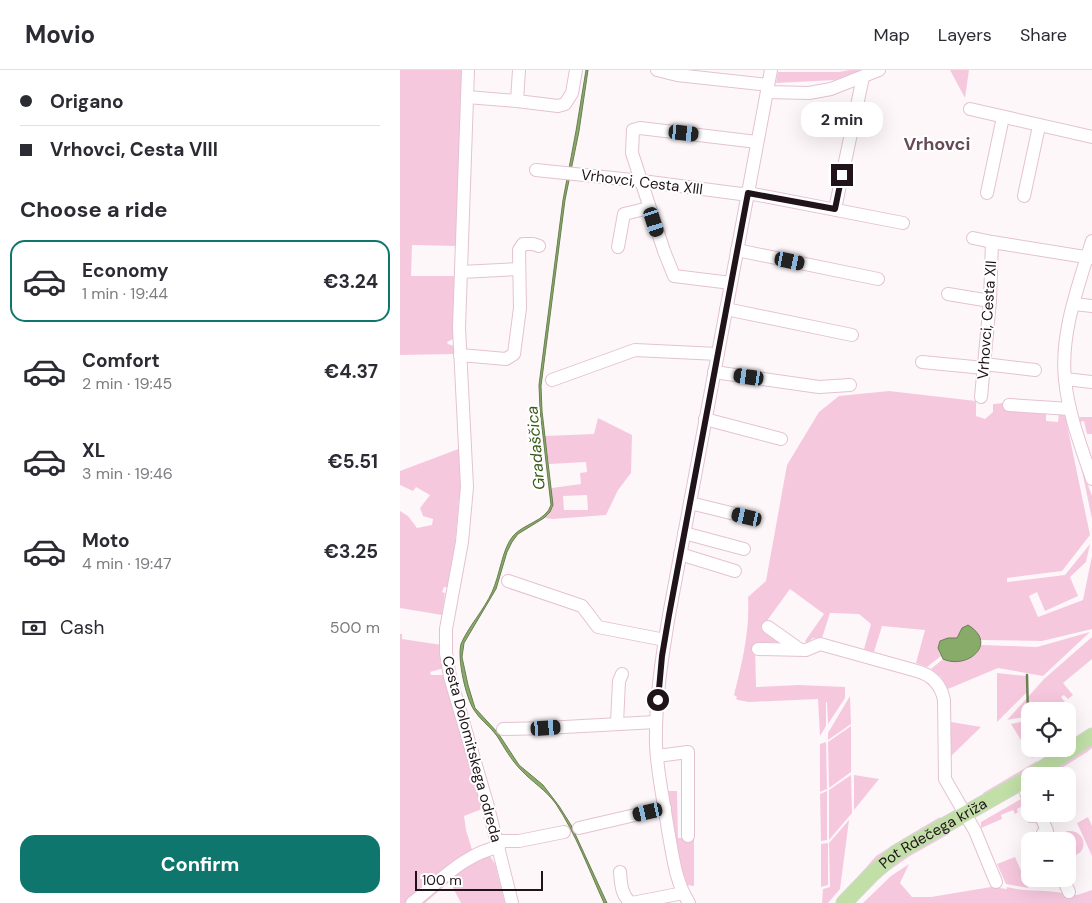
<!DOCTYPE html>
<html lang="en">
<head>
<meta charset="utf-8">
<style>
	:root { --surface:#fff; --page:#f2f2f3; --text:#2b2b33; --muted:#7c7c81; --line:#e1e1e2; --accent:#0f766e }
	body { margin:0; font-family:"DM Sans",sans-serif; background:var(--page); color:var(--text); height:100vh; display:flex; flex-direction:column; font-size:19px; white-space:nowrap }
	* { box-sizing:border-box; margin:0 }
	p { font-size:16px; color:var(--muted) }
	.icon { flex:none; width:28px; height:28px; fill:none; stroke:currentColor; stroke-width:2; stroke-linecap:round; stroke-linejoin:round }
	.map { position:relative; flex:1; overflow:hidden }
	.panel { display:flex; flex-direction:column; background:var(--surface); width:400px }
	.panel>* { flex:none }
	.banner { display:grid; align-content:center; height:110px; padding:0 20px; background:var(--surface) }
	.tools { position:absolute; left:621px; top:632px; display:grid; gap:10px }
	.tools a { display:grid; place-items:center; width:55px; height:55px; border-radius:10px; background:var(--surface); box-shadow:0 5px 20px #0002; font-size:25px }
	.scale { position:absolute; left:15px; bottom:12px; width:128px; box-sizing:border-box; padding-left:5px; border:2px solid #20141a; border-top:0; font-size:14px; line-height:18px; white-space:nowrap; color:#20141a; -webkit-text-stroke:4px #fff; paint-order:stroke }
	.end { position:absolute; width:22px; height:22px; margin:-11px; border:6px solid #20141a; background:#fff; box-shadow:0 0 0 2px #fff }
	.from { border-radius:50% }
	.bubble { position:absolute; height:35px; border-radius:15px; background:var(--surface); box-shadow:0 5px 20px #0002; font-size:16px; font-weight:700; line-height:35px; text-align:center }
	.car { position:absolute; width:15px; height:30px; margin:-15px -8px; border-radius:6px; box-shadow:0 0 4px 1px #0007; background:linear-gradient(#222 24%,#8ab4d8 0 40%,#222 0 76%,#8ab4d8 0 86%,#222 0) }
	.banner b { display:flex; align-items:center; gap:18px; height:48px; font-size:19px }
	.banner b+b { border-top:1px solid var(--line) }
	.banner i { width:12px; height:12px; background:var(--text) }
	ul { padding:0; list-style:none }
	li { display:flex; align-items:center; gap:15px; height:82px; margin:0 10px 8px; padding:0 10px; border:2px solid transparent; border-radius:15px }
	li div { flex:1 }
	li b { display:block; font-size:19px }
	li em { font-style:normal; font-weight:700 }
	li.on { border-color:var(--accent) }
	li>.icon { width:45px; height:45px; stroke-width:1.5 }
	h2 { padding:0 20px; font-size:22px; line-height:60px }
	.pay { display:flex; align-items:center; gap:12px; height:55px; padding:0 20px; font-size:19px }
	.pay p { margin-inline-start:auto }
	.button { display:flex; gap:10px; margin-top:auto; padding:10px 20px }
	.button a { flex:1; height:58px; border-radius:15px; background:var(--accent); color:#fff; font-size:20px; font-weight:700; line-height:58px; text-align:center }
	header { display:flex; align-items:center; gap:30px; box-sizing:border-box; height:70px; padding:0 25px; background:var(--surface); border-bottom:1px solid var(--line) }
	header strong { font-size:24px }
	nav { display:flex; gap:28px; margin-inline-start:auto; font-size:18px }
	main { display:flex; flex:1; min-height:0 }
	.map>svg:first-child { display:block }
	.green { fill:#f6c8de; fill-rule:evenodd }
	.water { fill:#88ab69; stroke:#697e51 }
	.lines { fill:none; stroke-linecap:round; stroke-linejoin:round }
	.stream { stroke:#697e51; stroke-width:2.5 }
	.minor-tunnel { stroke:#ddd5d8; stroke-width:12; stroke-dasharray:12 6; stroke-linecap:butt }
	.minor-casing { stroke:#e4c2d2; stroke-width:14 }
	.major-casing { stroke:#d7d5d6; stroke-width:17 }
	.minor { stroke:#fff; stroke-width:12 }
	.major { stroke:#c1dfa7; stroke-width:15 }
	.route { stroke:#20141a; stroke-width:6 }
	.labels { text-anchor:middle; stroke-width:4; stroke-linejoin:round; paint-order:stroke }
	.street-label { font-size:15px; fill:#20141a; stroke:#fff }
	.water-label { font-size:16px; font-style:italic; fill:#3b5c18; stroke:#fff }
	.quarter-label { font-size:18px; font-weight:bold; fill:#664a58; stroke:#fff }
</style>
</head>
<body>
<header>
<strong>Movio</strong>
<nav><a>Map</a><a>Layers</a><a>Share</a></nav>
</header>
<main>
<section class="panel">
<div class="banner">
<b><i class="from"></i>Origano</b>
<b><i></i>Vrhovci, Cesta VIII</b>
</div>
<h2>Choose a ride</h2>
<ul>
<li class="on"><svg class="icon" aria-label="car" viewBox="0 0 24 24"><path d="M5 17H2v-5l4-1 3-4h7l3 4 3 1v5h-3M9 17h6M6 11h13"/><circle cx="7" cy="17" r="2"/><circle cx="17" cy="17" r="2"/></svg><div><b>Economy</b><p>1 min · 19:44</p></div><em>€3.24</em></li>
<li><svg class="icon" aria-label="car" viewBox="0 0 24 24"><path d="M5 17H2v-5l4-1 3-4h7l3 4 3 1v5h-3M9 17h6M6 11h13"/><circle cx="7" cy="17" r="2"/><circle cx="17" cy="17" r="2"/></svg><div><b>Comfort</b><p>2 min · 19:45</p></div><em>€4.37</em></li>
<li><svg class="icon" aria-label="car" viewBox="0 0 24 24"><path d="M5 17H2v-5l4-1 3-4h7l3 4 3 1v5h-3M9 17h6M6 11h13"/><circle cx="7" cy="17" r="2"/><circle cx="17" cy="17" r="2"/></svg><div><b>XL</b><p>3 min · 19:46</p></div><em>€5.51</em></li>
<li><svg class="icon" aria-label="car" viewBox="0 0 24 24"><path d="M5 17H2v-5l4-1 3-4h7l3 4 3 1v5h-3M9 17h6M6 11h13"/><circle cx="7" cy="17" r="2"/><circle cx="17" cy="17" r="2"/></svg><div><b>Moto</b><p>4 min · 19:47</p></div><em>€3.25</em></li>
</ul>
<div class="pay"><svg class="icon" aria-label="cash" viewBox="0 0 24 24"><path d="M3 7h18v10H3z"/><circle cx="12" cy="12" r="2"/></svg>Cash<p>500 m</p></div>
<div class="button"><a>Confirm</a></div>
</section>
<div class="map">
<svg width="692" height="833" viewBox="0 0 692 833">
	<rect width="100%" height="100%" fill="#fef7fa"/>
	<g class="green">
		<path d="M0 0H62L56 176 12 175 11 206H56L53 269 47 272 48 274 54 276V284L0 285Z"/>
		<path d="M450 0H462L435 10 376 13 378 2H439Z"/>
		<path d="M550 0H569L565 28Z"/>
		<path d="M489 321 576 331V346L585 349 593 342V334L604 333 646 340V351L658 352 659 342 665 345 690 465 662 501 607 508V512L665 505 690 474 686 492 670 507 678 526 645 541 637 522 629 526 638 547 683 530 692 486V559L642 571 581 570 576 562 568 555 562 558 557 568H548L539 582 541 586 527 597 516 593 525 560 482 556 474 582 464 579 471 554 459 544 430 543 422 568H413L407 573 405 571 424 544 390 519 361 559 366 563H370L369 565 383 572 355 573 356 617 399 615 445 617V628L428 654 427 632H426V656L420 666 418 629 349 632 338 630 336 629 337 627 334 625C342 593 350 561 348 527L366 511 387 395 419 342 439 326Z"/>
		<path d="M679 347H692V364H687L684 351 680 352Z"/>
		<path d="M198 348 232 365 231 403 218 420 206 445 153 449 144 448 152 438V418L181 414 180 403 187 402 186 392 149 394 145 366 194 364ZM187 425 188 440H164L163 426Z"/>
		<path d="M61 378V427L59 428 55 475 47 517H44L42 522 45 523 42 545 0 538V439V441L8 446 17 458 32 455 33 449 23 446 20 438 30 425 16 417 13 421 0 415V401Z"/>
		<path d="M681 396 692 426V449Z"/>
		<path d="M690 562 643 606 598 598 548 619 541 607 531 599 543 589C556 595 578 590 581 575L637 577Z"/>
		<path d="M0 564H2V569L42 575 44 598 30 602 31 605H43L82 739 64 746 66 760 73 783 7 833H0Z"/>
		<path d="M692 567V589L663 613 673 625 668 629 664 625 661 627 665 632 653 641H630V646L607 650 627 628 628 641V627L644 609Z"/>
		<path d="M597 603 626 606 627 622 597 652Z"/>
		<path d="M450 626 451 654 428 670V663Z"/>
		<path d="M630 650V679H647L632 688 611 654Z"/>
		<path d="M551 652 581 657 551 686Z"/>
		<path d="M451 656V702L429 718 428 672Z"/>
		<path d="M426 672 427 719 420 722V674Z"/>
		<path d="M692 672V678L687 682 649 706H641Z"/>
		<path d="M637 691 638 694 585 726 583 723Z"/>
		<path d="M451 705 452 743 429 770V720Z"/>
		<path d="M454 705 479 709 454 740Z"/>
		<path d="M268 721H277L278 768H294V816L286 815 281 802Z"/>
		<path d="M427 721V770L421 771 420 724Z"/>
		<path d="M621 729 624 735 617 739 618 742 615 744 613 740 601 745 602 749 581 758V752Z"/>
		<path d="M540 747 541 750 435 833 476 786 506 767Z"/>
		<path d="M688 747 692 756V786L677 753Z"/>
		<path d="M449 750 440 819 428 833H422L423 819 430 817 429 773Z"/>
		<path d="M548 761 549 764 510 786 478 808 499 790Z"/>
		<path d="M667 761C689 759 689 788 668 786V771H658L660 766Z"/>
		<path d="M428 773V815L421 817V774Z"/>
		<path d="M90 786 95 794 105 833H61L51 814 48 813 25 833H19L77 788Z"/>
		<path d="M615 787 628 817V818L606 814 597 794Z"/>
		<path d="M509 794 500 813 512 827H531L591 817 607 819V817C625 822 644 819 662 823L663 825H677L692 820V833H463L491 806Z"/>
	</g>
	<g class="water">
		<path d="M186 0H188L179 61 165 130 141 316 142 341 153 435 150 442 144 448 118 464 112 472 107 482 96 519 64 573 62 587 68 615 75 638 98 663 119 695 143 715 159 736 171 755 207 833H204C189 800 176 764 156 734 146 720 132 712 121 700 111 690 104 677 97 666 90 656 80 650 74 640 66 628 57 589 61 574 68 557 84 540 92 522 100 505 102 479 113 466 123 454 146 451 151 435L140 340 139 315 163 130 176 61Z"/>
		<path d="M568 555C599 574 567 600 543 589L538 578 540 571 548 568H557L562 558Z"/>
	</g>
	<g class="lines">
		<path class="stream" d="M627 605 628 647"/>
		<path class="minor-tunnel" d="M634 752V753"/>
		<g class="minor-casing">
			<g id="minor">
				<path d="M68 0 59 258 67 417 62 472 46 559V583L50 607 87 733 112 833"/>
				<path d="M257 0 277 5 368 15"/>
				<path d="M367 22 409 23 431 19 479 0"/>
				<path d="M67 27 117 31 119 0"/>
				<path d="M117 31 158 36 165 34 172 23 176 0"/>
				<path d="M570 39 692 67"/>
				<path d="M136 100 242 111 341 124 348 123 503 153"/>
				<path d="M587 123 603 47"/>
				<path d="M624 126 639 56"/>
				<path d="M435 139 463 7"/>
				<path d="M573 168 592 172"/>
				<path d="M692 171C679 214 660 263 665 309 668 343 681 376 692 409"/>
				<path d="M218 177 224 144 249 138"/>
				<path d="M337 180 478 209"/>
				<path d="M61 202 119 199"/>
				<path d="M331 213 274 206 264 181 232 83 233 60 240 58 357 72"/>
				<path d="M548 224 590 231"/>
				<path d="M674 234 692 236"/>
				<path d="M326 239 452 265"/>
				<path d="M60 285 106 289 114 284 120 238 119 180 123 174H133L139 176"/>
				<path d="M522 292 584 298"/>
				<path d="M584 294 635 300"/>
				<path d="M314 302 419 317 450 315"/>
				<path d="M665 309 692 312"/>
				<path d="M152 310 235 280 318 284"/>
				<path d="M581 327 590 231 592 172 692 188"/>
				<path d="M609 335 670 339"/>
				<path d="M305 349 381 369"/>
				<path d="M290 433 347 447"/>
				<path d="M284 463 344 479"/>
				<path d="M280 484 335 501"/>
				<path d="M108 511 182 536 198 557 265 570"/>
				<path d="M368 557 399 579"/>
				<path d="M358 579 406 580 420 574 517 601C532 605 541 615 544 630L545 709 575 761 596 812"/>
				<path d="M217 653 219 611 222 604"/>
				<path d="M103 659 146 658 256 652"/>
				<path d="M257 686 288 682V766"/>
				<path d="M626 723 630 733"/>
				<path d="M640 744 647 761 643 763"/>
				<path d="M179 758 265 738"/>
				<path d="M97 771H119L164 762"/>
				<path d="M220 802C221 813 221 825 231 833"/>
				<path d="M663 809 669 822"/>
				<path d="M12 833C38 813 65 783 99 777"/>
				<path d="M232 833 283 823"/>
				<path d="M289 833C275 811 273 786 268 760 264 732 257 703 256 674 255 631 262 587 269 545L371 0"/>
			</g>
		</g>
		<g class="major-casing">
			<g id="major">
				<path d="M631 706 692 666"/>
				<path id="s1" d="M444 833 472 804 496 783 630 707"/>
			</g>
		</g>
		<use href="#minor" class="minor"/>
		<use href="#major" class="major"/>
	</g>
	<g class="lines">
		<path class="route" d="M258 630 262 586 269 545 348 123 435 139 442 105"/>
	</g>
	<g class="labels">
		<g class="street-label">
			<text transform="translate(242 112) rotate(7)" y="5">Vrhovci, Cesta XIII</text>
			<text transform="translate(587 250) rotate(-86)" y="5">Vrhovci, Cesta XII</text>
			<text transform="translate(72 679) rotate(75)" y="5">Cesta Dolomitskega odreda</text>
			<text dy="5" stroke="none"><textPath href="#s1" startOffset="114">Pot Rdečega križa</textPath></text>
		</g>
		<g class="water-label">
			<text transform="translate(135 378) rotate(-95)" y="6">Gradaščica</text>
		</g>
		<g class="quarter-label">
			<text x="537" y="80">Vrhovci</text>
		</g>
	</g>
</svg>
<div class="tools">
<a><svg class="icon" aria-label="locate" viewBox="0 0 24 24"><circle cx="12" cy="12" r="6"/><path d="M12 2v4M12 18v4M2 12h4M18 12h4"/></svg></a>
<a>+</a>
<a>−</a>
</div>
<div class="scale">100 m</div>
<i class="end from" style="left:258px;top:630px"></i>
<i class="end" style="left:442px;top:105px"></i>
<div class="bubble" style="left:401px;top:32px;width:82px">2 min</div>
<i class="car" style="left:284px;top:63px;rotate:96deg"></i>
<i class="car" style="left:254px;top:152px;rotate:162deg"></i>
<i class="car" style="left:390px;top:191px;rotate:102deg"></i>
<i class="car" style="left:349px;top:307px;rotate:278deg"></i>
<i class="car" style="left:347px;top:447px;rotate:283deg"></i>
<i class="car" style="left:146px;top:658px;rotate:86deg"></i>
<i class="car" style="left:248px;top:742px;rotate:257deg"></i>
</div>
</main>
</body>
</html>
